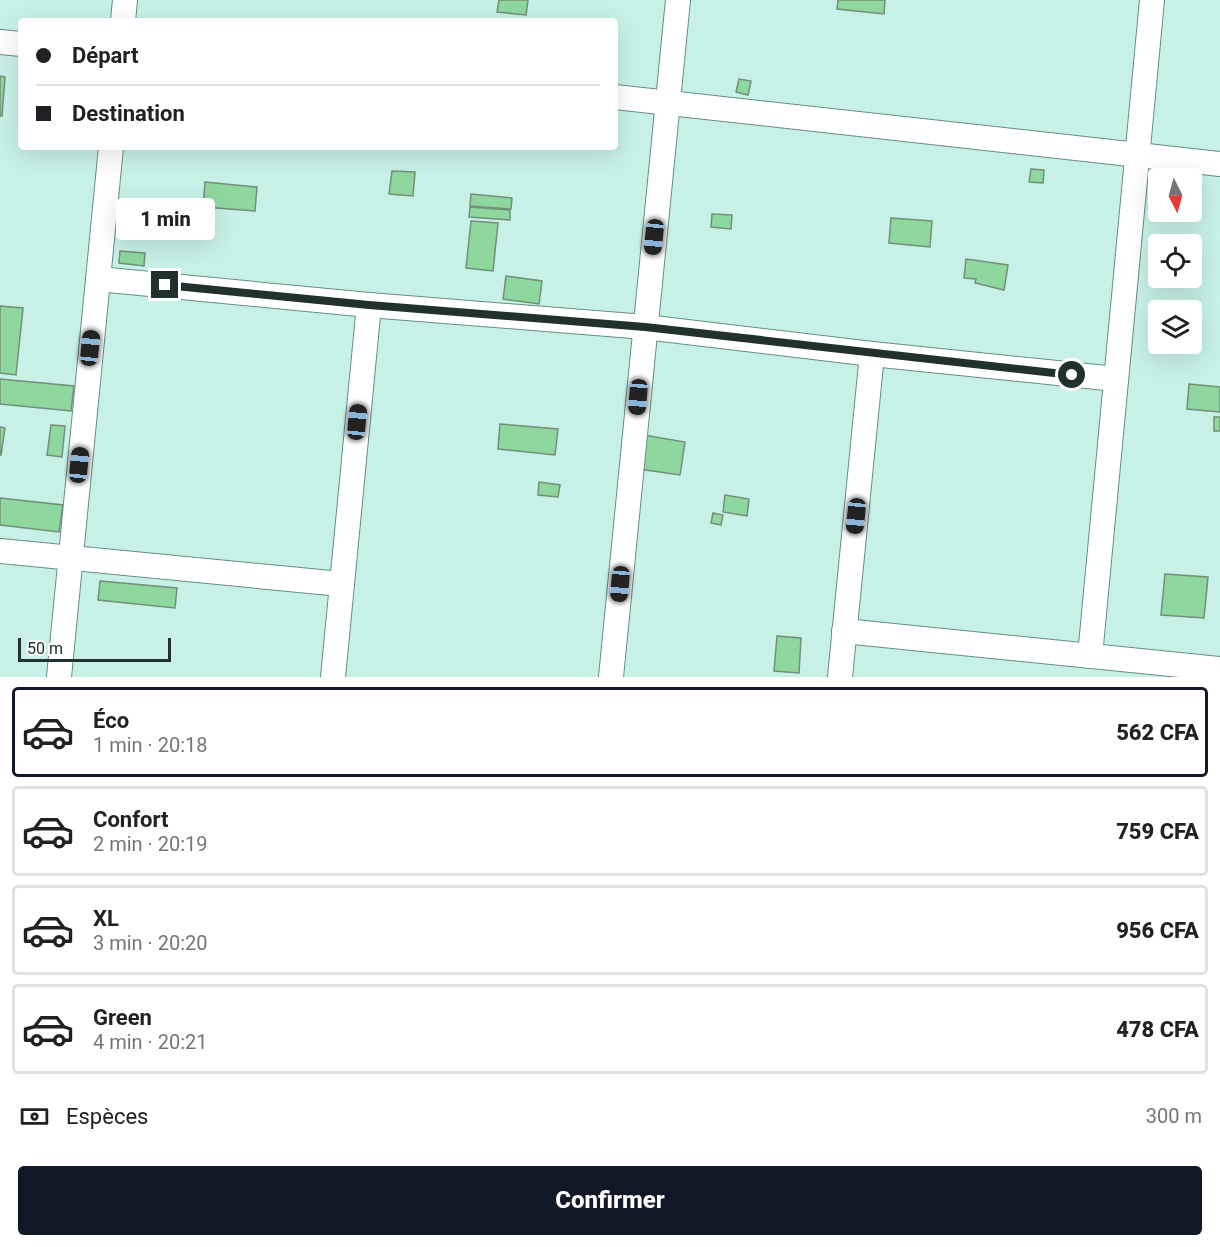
<!DOCTYPE html>
<html lang="fr">
<head>
<meta charset="utf-8">
<style>
	:root { --surface:#fff; --page:#f2f2f2; --text:#202124; --muted:#757577; --line:#e0e0e0; --accent:#111827 }
	body { margin:0; font-family:Roboto,sans-serif; background:var(--page); color:var(--text); height:100vh; display:flex; flex-direction:column; font-size:22px; white-space:nowrap }
	* { box-sizing:border-box; margin:0 }
	p { font-size:20px; color:var(--muted) }
	.icon { flex:none; width:33px; height:33px; fill:none; stroke:currentColor; stroke-width:2; stroke-linecap:round; stroke-linejoin:round }
	.map { position:relative; height:677px; overflow:hidden }
	.side { display:flex; flex-direction:column; background:var(--surface); flex:1 }
	.side>* { flex:none }
	.guide { position:absolute; left:18px; top:18px; width:600px; height:132px; border-radius:6px; box-shadow:0 6px 24px #0002; display:grid; align-content:center; height:132px; padding:0 18px; background:var(--surface) }
	.needle { width:39px; rotate:174deg }
	.tools { position:absolute; left:1148px; top:168px; display:grid; gap:12px }
	.tools a { display:grid; place-items:center; width:54px; height:54px; border-radius:6px; background:var(--surface); box-shadow:0 6px 24px #0002; font-size:30px }
	.scale { position:absolute; left:18px; bottom:15px; width:153px; box-sizing:border-box; padding-left:6px; border:3px solid #21312e; border-top:0; font-size:16px; line-height:21px; white-space:nowrap; color:#21312e; -webkit-text-stroke:4px #fff; paint-order:stroke }
	.end { position:absolute; width:27px; height:27px; margin:-14px; border:8px solid #21312e; background:#fff; box-shadow:0 0 0 3px #fff }
	.from { border-radius:50% }
	.bubble { position:absolute; height:42px; border-radius:6px; background:var(--surface); box-shadow:0 6px 24px #0002; font-size:20px; font-weight:800; line-height:42px; text-align:center }
	.car { position:absolute; width:18px; height:36px; margin:-18px -9px; border-radius:8px; box-shadow:0 0 4px 2px #0007; background:linear-gradient(#222 24%,#8ab4d8 0 40%,#222 0 76%,#8ab4d8 0 86%,#222 0) }
	.guide b { display:flex; align-items:center; gap:21px; height:57px; font-size:22px }
	.guide b+b { border-top:2px solid var(--line) }
	.guide i { width:15px; height:15px; background:var(--text) }
	ul { padding:10px 0 0; list-style:none }
	li { display:flex; align-items:center; gap:18px; height:90px; margin:0 12px 9px; padding:0 6px; border:3px solid var(--line); border-radius:6px }
	li div { flex:1 }
	li b { display:block; font-size:22px }
	li em { font-style:normal; font-weight:800 }
	li.on { border-color:var(--accent) }
	li>.icon { width:54px; height:54px; stroke-width:1.5 }
	.pay { display:flex; align-items:center; gap:15px; height:66px; padding:0 18px; font-size:22px }
	.pay p { margin-inline-start:auto }
	.action { display:flex; gap:12px; margin-top:auto; padding:12px 18px }
	.action a { flex:1; height:69px; border-radius:6px; background:var(--accent); color:#fff; font-size:24px; font-weight:800; line-height:69px; text-align:center }
	.map>svg:first-child { display:block }
	.building { fill:#8ed89f; stroke:#738f79; stroke-width:1.5 }
	.lines { fill:none; stroke-linecap:round; stroke-linejoin:round }
	.minor-casing { stroke:#668d85; stroke-width:26 }
	.minor { stroke:#fff; stroke-width:24 }
	.route { stroke:#21312e; stroke-width:8 }
</style>
</head>
<body>
<div class="map">
<svg width="1220" height="677" viewBox="0 0 1220 677">
	<rect width="100%" height="100%" fill="#c7f1e7"/>
	<g class="building">
		<path d="M499 0H528L526 15 497 12Z"/>
		<path d="M838 0H885L884 14 837 9Z"/>
		<path d="M0 76 5 77 2 116H0Z"/>
		<path d="M739 79 751 81 748 95 736 92Z"/>
		<path d="M1031 169 1044 170 1043 183 1029 182Z"/>
		<path d="M392 171 415 172 413 196 389 194Z"/>
		<path d="M205 182 257 187 255 211 203 207Z"/>
		<path d="M471 194 512 198 511 209 470 206Z"/>
		<path d="M470 207 510 210V220L469 217Z"/>
		<path d="M712 214 732 215 731 229 711 227Z"/>
		<path d="M891 218 932 221 930 247 889 243Z"/>
		<path d="M471 221 498 223 493 271 466 268Z"/>
		<path d="M120 251 145 253 144 266 119 263Z"/>
		<path d="M966 259 1008 265 1004 290 975 283 976 279 964 278Z"/>
		<path d="M506 276 542 281 539 304 503 299Z"/>
		<path d="M0 306 23 308 16 375 0 373Z"/>
		<path d="M0 379 74 386 71 411 0 404Z"/>
		<path d="M1189 384 1220 387V412L1187 409Z"/>
		<rect x="1214" y="417" width="6" height="14"/>
		<path d="M500 424 558 429 555 455 498 449Z"/>
		<path d="M51 425 65 426 62 457 47 455Z"/>
		<path d="M0 427 5 428 1 455H0Z"/>
		<path d="M644 435 685 442 680 475 639 469Z"/>
		<path d="M539 482 560 485 558 497 538 495Z"/>
		<path d="M725 495 749 499 747 516 723 512Z"/>
		<path d="M0 498 63 505 59 532 0 525Z"/>
		<path d="M713 513 723 515 721 525 711 523Z"/>
		<path d="M1165 574 1208 577 1204 618 1161 615Z"/>
		<path d="M100 581 177 588 175 608 98 600Z"/>
		<path d="M777 636 801 638 799 673 774 671Z"/>
	</g>
	<g class="lines">
		<g class="minor-casing">
			<g id="minor">
				<path d="M123 21 125 0"/>
				<path d="M0 42 21 44"/>
				<path d="M615 97 1220 164"/>
				<path d="M98 279 369 305 645 327 872 354 1116 379"/>
				<path d="M0 551 341 584"/>
				<path d="M844 631 1220 669"/>
				<path d="M1090 656 1152 0"/>
				<path d="M59 677 111 147"/>
				<path d="M333 677 369 305"/>
				<path d="M611 677 678 0"/>
				<path d="M840 677 872 354"/>
			</g>
		</g>
		<use href="#minor" class="minor"/>
	</g>
	<g class="lines">
		<path class="route" d="M165 285 369 305 645 327 1072 375"/>
	</g>
</svg>
<div class="tools">
<a><svg class="needle" viewBox="-14 -14 28 28"><path d="M0-13l5 13h-10z" fill="#e53935"/><path d="M0 13l5-13h-10z" fill="#757577"/></svg></a>
<a><svg class="icon" aria-label="locate" viewBox="0 0 24 24"><circle cx="12" cy="12" r="6"/><path d="M12 2v4M12 18v4M2 12h4M18 12h4"/></svg></a>
<a><svg class="icon" aria-label="layers" viewBox="0 0 24 24"><path d="M12 4l9 5-9 5-9-5zM3 14l9 5 9-5"/></svg></a>
</div>
<div class="scale">50 m</div>
<i class="end from" style="left:1072px;top:375px"></i>
<i class="end" style="left:165px;top:285px"></i>
<div class="bubble" style="left:116px;top:198px;width:99px">1 min</div>
<i class="car" style="left:654px;top:237px;rotate:186deg"></i>
<i class="car" style="left:90px;top:348px;rotate:6deg"></i>
<i class="car" style="left:638px;top:397px;rotate:185deg"></i>
<i class="car" style="left:357px;top:422px;rotate:6deg"></i>
<i class="car" style="left:79px;top:465px;rotate:6deg"></i>
<i class="car" style="left:856px;top:516px;rotate:186deg"></i>
<i class="car" style="left:620px;top:584px;rotate:185deg"></i>
<div class="guide">
<b><i class="from"></i>Départ</b>
<b><i></i>Destination</b>
</div>
</div>
<section class="side">
<ul>
<li class="on"><svg class="icon" aria-label="car" viewBox="0 0 24 24"><path d="M5 17H2v-5l4-1 3-4h7l3 4 3 1v5h-3M9 17h6M6 11h13"/><circle cx="7" cy="17" r="2"/><circle cx="17" cy="17" r="2"/></svg><div><b>Éco</b><p>1 min · 20:18</p></div><em>562 CFA</em></li>
<li><svg class="icon" aria-label="car" viewBox="0 0 24 24"><path d="M5 17H2v-5l4-1 3-4h7l3 4 3 1v5h-3M9 17h6M6 11h13"/><circle cx="7" cy="17" r="2"/><circle cx="17" cy="17" r="2"/></svg><div><b>Confort</b><p>2 min · 20:19</p></div><em>759 CFA</em></li>
<li><svg class="icon" aria-label="car" viewBox="0 0 24 24"><path d="M5 17H2v-5l4-1 3-4h7l3 4 3 1v5h-3M9 17h6M6 11h13"/><circle cx="7" cy="17" r="2"/><circle cx="17" cy="17" r="2"/></svg><div><b>XL</b><p>3 min · 20:20</p></div><em>956 CFA</em></li>
<li><svg class="icon" aria-label="car" viewBox="0 0 24 24"><path d="M5 17H2v-5l4-1 3-4h7l3 4 3 1v5h-3M9 17h6M6 11h13"/><circle cx="7" cy="17" r="2"/><circle cx="17" cy="17" r="2"/></svg><div><b>Green</b><p>4 min · 20:21</p></div><em>478 CFA</em></li>
</ul>
<div class="pay"><svg class="icon" aria-label="cash" viewBox="0 0 24 24"><path d="M3 7h18v10H3z"/><circle cx="12" cy="12" r="2"/></svg>Espèces<p>300 m</p></div>
<div class="action"><a>Confirmer</a></div>
</section>
</body>
</html>
